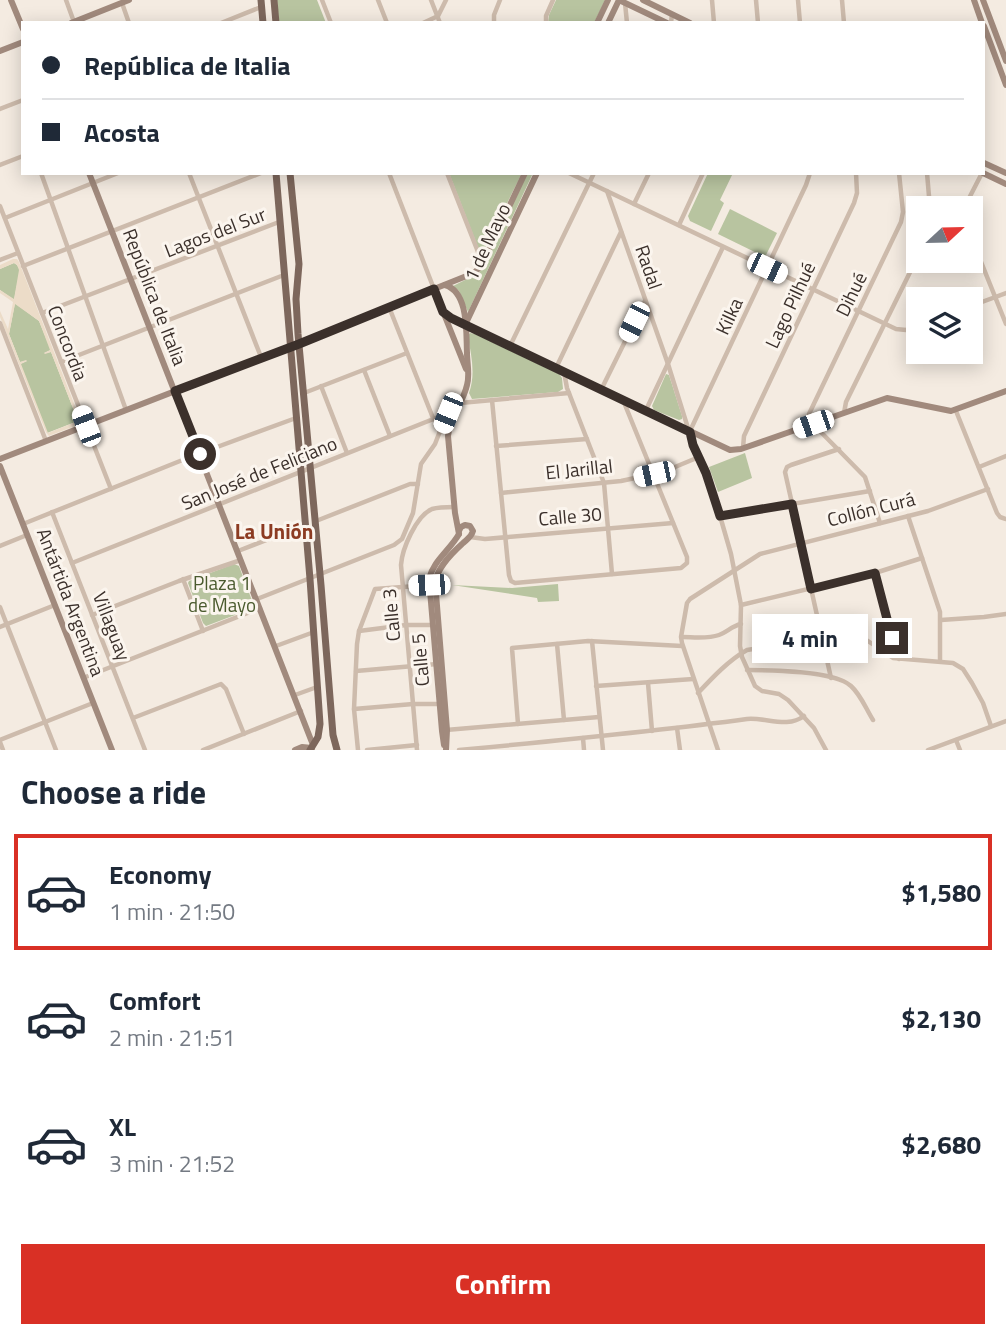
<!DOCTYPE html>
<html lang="en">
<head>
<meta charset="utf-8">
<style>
	:root { --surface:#fff; --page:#f6f6f7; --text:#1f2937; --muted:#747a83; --line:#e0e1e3; --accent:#d93025 }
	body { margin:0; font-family:"Titillium Web",sans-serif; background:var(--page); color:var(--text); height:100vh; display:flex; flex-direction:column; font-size:26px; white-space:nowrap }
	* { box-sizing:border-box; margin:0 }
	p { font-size:23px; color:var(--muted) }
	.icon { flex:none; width:38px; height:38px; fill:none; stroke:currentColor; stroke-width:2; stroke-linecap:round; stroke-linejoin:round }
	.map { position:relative; height:750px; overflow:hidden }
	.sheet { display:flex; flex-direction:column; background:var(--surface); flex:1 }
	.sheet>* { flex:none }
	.hud { position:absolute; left:21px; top:21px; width:964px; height:154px; border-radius:0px; box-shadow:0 4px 18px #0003; display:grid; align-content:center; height:154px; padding:0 21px; background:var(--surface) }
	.needle { width:46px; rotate:68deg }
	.fabs { position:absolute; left:906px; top:196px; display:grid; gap:14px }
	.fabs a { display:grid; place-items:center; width:77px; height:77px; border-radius:0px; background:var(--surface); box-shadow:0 4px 18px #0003; font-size:35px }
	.end { position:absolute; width:32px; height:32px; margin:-16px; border:9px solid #3b302b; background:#fff; box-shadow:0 0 0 4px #fff }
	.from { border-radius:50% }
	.bubble { position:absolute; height:49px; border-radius:0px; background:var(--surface); box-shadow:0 4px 18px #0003; font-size:23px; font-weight:700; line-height:49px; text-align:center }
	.car { position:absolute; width:21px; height:42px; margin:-21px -10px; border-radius:9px; box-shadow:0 0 5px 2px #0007; background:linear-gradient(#fff 24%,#345 0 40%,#fff 0 76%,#345 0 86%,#fff 0) }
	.hud b { display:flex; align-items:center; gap:24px; height:66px; font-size:26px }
	.hud b+b { border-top:2px solid var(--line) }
	.hud i { width:18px; height:18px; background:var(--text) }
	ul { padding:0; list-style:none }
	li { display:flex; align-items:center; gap:21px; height:116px; margin:0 14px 10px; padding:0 7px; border:4px solid transparent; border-radius:0px }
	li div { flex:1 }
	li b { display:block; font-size:26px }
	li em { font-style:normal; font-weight:700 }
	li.current { border-color:var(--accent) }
	li>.icon { width:63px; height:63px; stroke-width:1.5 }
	h2 { padding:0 21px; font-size:32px; line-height:84px }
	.button { display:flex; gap:14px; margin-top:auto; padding:14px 21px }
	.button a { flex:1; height:80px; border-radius:0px; background:var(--accent); color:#fff; font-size:28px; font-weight:700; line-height:80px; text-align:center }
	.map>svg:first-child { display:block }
	.green { fill:#b8c4a0 }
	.plaza { fill:#ecdcc8; fill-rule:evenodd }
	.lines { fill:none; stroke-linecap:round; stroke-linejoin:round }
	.street { stroke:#cdbbac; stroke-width:4.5 }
	.secondary { stroke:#a18a7d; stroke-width:6 }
	.primary { stroke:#7d675c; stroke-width:7 }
	.route { stroke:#3b302b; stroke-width:9 }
	.labels { text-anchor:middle; stroke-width:6; stroke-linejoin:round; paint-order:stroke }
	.street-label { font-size:19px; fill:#3b302b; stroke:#fbf5ee }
	.park-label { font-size:19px; fill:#4a5a2e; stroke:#fbf5ee }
	.neighbourhood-label { font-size:21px; font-weight:bold; fill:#8c3b22; stroke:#fbf5ee }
</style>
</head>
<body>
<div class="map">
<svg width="1006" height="750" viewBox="0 0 1006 750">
	<rect width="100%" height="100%" fill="#f4ebe1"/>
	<g class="green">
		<path d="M277 0H317L326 23H279Z"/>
		<path d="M556 0H605L594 23H548L549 15Z"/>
		<path d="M449 173H522L483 252 479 250Z"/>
		<path d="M527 173H533L468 312 459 291 453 286 479 273Z"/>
		<path d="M708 173H733L720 200 724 203 711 231 690 221 688 216Z"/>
		<path d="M730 209 777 233 765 257 718 234Z"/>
		<path d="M14 263 17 265 20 270 14 300 0 290V269Z"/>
		<path d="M15 303 39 321 51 350 44 353 51 352 78 421 47 433 20 364 27 361 20 362 9 334Z"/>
		<path d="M470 333 475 334 559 374 562 378 563 389 558 392 472 399 469 393C476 374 471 355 468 336Z"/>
		<path d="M666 374 669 375 682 416V419L679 420 654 410 652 406Z"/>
		<path d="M745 453 752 478 718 492 709 467Z"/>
		<path d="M234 564 239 566 254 606 251 609 206 626 203 623 188 583 189 581Z"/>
		<path d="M558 584 559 601 538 602 537 598 452 585 512 588Z"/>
	</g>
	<path class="plaza" d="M13 259H17L19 262 80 419 78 425 51 435 49 436 46 432 0 317V311L8 329 13 302 0 293V290L14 299 19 270 17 265 14 263 0 269V265ZM15 304 39 321 50 350 44 353 45 354 51 352 78 421 48 433 21 364 27 361 26 360 20 362 9 334Z"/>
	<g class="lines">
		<g class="street">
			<path d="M66 0 74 22"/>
			<path d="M322 0 331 23"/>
			<path d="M378 0 387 23"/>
			<path d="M431 0 440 23"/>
			<path d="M712 0 714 23"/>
			<path d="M756 0 758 23"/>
			<path d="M798 0 800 23"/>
			<path d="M842 0 844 23"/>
			<path d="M122 3 129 23"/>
			<path d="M625 3 627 23"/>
			<path d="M221 23 261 7"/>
			<path d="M423 23 438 16 446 0"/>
			<path d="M494 23V15L500 0"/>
			<path d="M546 23V16L553 0"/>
			<path d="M671 23 672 14"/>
			<path d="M0 109 23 100"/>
			<path d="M0 165 23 156"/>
			<path d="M41 173 126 410"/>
			<path d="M189 173 261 357"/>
			<path d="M389 173 434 289"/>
			<path d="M447 173 482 262"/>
			<path d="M569 173 896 329 906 330 919 326"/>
			<path d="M927 173 930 208"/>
			<path d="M607 191 668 364 692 441 706 473 720 516 731 554 741 605 740 646 742 657 755 686 762 691 779 694 788 700 814 728 826 750"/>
			<path d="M634 204 649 173"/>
			<path d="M0 206 111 489"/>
			<path d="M964 208 982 173"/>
			<path d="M5 218 118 173"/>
			<path d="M679 225 703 173"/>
			<path d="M971 237 1006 324"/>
			<path d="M0 260 18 253"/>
			<path d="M23 266 261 173"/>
			<path d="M971 306 1006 293"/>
			<path d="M389 307 433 418"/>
			<path d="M42 313 279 222"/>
			<path d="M0 323 46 441"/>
			<path d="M510 346 594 173"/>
			<path d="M61 362 284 275"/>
			<path d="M556 368 621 232"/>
			<path d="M364 370 390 436"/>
			<path d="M564 372 567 388 604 483 612 574"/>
			<path d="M321 386 347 453"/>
			<path d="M601 390 645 301"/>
			<path d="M304 393 407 353"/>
			<path d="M492 400 509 575 511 581 515 583 681 568 687 563V557L623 400"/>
			<path d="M460 403 569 393"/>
			<path d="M646 410 723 247"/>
			<path d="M956 411 997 513 1000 517 1006 519"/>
			<path d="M844 413 846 402 919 254"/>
			<path d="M690 431 806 185 810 173"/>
			<path d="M496 446 587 439"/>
			<path d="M743 448 744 436 854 203 857 193 856 173"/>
			<path d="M979 467 1006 456"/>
			<path d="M501 493 621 481 663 472 699 457"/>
			<path d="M52 512 145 750"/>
			<path d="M720 516 870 491"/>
			<path d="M908 516 940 612V661"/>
			<path d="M316 521 410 484H418"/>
			<path d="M880 523 865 477 813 424 809 414 901 222 903 212 899 173"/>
			<path d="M23 524 190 457 296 418"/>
			<path d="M470 537 485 539 673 523"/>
			<path d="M0 546 27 535"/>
			<path d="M238 551 305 525"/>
			<path d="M72 563 456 410"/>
			<path d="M875 573 899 659"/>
			<path d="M183 579 203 631"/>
			<path d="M257 599 394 545 402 539 413 513 421 464 435 444 447 413"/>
			<path d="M741 605 875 573 922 558"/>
			<path d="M0 607 56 750"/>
			<path d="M92 615 179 581 241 560"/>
			<path d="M941 620 984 617 1006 614"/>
			<path d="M0 627 55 605"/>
			<path d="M359 631 406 625H433"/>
			<path d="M682 637C693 637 708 639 719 635 727 632 732 626 741 624"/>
			<path d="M592 641 603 750"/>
			<path d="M557 644 564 720"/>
			<path d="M276 646 314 632"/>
			<path d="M747 670C770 670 835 671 851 686 861 695 866 709 873 720"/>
			<path d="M356 671 437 664"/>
			<path d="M83 678 260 608"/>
			<path d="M831 678 785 472 787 467 791 465 839 449"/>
			<path d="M648 683 652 731"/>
			<path d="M596 686 693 679"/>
			<path d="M698 693C713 677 729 660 747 650L822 638 853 635 865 639 893 658 953 663 963 669 972 683 983 703 991 726"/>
			<path d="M295 695 317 687"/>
			<path d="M354 709 413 704H439"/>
			<path d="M133 718 221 684 226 689 244 734"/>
			<path d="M518 724 512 648 588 641 682 646"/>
			<path d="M677 728 680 750"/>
			<path d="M446 730 599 717"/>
			<path d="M583 738 584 750"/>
			<path d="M0 740 93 703"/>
			<path d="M956 740 960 750"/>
			<path d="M0 742 3 750"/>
			<path d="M203 750 301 711"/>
			<path d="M358 750 354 709 357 644 359 631 375 589 430 585"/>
			<path d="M367 750 417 745"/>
			<path d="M417 750 401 565C402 549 416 516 432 509 439 507 447 507 454 507"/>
			<path d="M459 750C555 741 651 732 747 719 766 717 787 729 804 716"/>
			<path d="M718 750 682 643 681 637 687 603 690 599 760 554 928 511 988 489"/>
			<path d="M928 750 1006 721"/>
		</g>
		<g class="secondary">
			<path d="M11 0 23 29"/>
			<path d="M619 0 667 23"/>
			<path d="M643 0 690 23"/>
			<path d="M974 0 982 23"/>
			<path d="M983 0 1006 61"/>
			<path d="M71 23 129 0"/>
			<path d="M597 23 608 0"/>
			<path d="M608 23 619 0"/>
			<path d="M984 26 1006 85"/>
			<path d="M0 51 23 42"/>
			<path d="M984 163 1006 173"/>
			<path d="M89 173 313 745"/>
			<path d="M983 173 1006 184"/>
			<path d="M445 285C469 292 466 333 467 353 467 363 470 375 467 385 463 403 450 417 448 436L455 513 459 534"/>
			<path d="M434 289 466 369"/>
			<path d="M443 312 451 318 730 450 741 449 887 398 951 411 1006 391"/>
			<path d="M466 323 537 173"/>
			<path d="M0 459 299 343 474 273 481 266 525 173"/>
			<path d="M0 466 112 750"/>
			<path d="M444 745 442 731 429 579C433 561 450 550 459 534"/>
			<path d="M295 750 302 747 312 748"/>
			<path d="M446 750 447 730 435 581C439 566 451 554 462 544 467 539 471 538 473 531L470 526 465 525 461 527 459 531"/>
		</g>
		<g class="primary">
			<path d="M261 0 263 23"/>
			<path d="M274 0 276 23"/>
			<path d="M276 173 310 579 320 724 318 737 310 750"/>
			<path d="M290 173 299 264 296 299 298 334 321 585 333 735 337 750"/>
		</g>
	</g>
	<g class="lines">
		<path class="route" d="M200 454 175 391 299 344 434 289 443 312 451 318 690 432 693 445 706 473 720 516 792 504 811 589 875 573 892 638"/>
	</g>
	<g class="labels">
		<g class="street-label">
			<text transform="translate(215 232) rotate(-21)" y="7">Lagos del Sur</text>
			<text transform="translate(487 242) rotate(-65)" y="7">1 de Mayo</text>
			<text transform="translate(649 267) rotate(71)" y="7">Radal</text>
			<text transform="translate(851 294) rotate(-64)" y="7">Dihué</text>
			<text transform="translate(155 297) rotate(69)" y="7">República de Italia</text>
			<text transform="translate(790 305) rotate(-65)" y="7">Lago Pilhué</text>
			<text transform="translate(729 316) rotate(-65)" y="7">Kilka</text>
			<text transform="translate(68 343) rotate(69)" y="7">Concordia</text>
			<text transform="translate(579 469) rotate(-6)" y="7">El Jarillal</text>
			<text transform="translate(259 473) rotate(-22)" y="7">San José de Feliciano</text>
			<text transform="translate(871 509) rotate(-14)" y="7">Collón Curá</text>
			<text transform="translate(570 516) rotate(-5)" y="7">Calle 30</text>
			<text transform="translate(71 602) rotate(69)" y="7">Antártida Argentina</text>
			<text transform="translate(391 615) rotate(-95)" y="7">Calle 3</text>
			<text transform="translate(112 626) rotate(69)" y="7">Villaguay</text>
			<text transform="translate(420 660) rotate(-95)" y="7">Calle 5</text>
		</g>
		<g class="park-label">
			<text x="222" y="590">Plaza 1<tspan x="222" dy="22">de Mayo</tspan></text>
		</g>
		<g class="neighbourhood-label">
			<text x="274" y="539">La Unión</text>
		</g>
	</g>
</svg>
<div class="fabs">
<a><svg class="needle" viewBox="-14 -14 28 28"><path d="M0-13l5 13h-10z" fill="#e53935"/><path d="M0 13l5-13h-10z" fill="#747a83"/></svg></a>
<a><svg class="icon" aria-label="layers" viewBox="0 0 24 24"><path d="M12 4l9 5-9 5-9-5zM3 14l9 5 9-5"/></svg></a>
</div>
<i class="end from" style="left:200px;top:454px"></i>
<i class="end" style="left:892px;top:638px"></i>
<div class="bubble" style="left:752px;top:614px;width:116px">4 min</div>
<i class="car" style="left:767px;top:268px;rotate:115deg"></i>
<i class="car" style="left:634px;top:322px;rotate:206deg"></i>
<i class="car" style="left:448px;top:413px;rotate:202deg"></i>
<i class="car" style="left:813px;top:424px;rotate:251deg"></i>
<i class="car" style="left:86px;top:426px;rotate:339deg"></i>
<i class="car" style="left:654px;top:474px;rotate:258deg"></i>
<i class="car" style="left:429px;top:585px;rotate:268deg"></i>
<div class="hud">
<b><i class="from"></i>República de Italia</b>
<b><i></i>Acosta</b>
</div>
</div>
<section class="sheet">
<h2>Choose a ride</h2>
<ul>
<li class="current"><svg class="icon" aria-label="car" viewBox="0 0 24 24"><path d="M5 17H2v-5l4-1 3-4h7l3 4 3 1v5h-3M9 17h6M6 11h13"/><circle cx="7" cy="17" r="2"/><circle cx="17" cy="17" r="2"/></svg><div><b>Economy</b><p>1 min · 21:50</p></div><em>$1,580</em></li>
<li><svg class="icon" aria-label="car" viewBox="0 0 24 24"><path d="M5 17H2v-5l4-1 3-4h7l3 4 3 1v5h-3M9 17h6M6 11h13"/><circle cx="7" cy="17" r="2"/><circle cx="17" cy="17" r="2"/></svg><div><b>Comfort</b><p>2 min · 21:51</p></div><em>$2,130</em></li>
<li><svg class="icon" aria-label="car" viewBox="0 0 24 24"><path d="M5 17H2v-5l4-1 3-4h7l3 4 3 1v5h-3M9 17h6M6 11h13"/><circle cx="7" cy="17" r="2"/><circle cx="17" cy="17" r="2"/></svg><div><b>XL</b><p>3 min · 21:52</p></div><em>$2,680</em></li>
</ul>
<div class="button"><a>Confirm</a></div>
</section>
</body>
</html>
